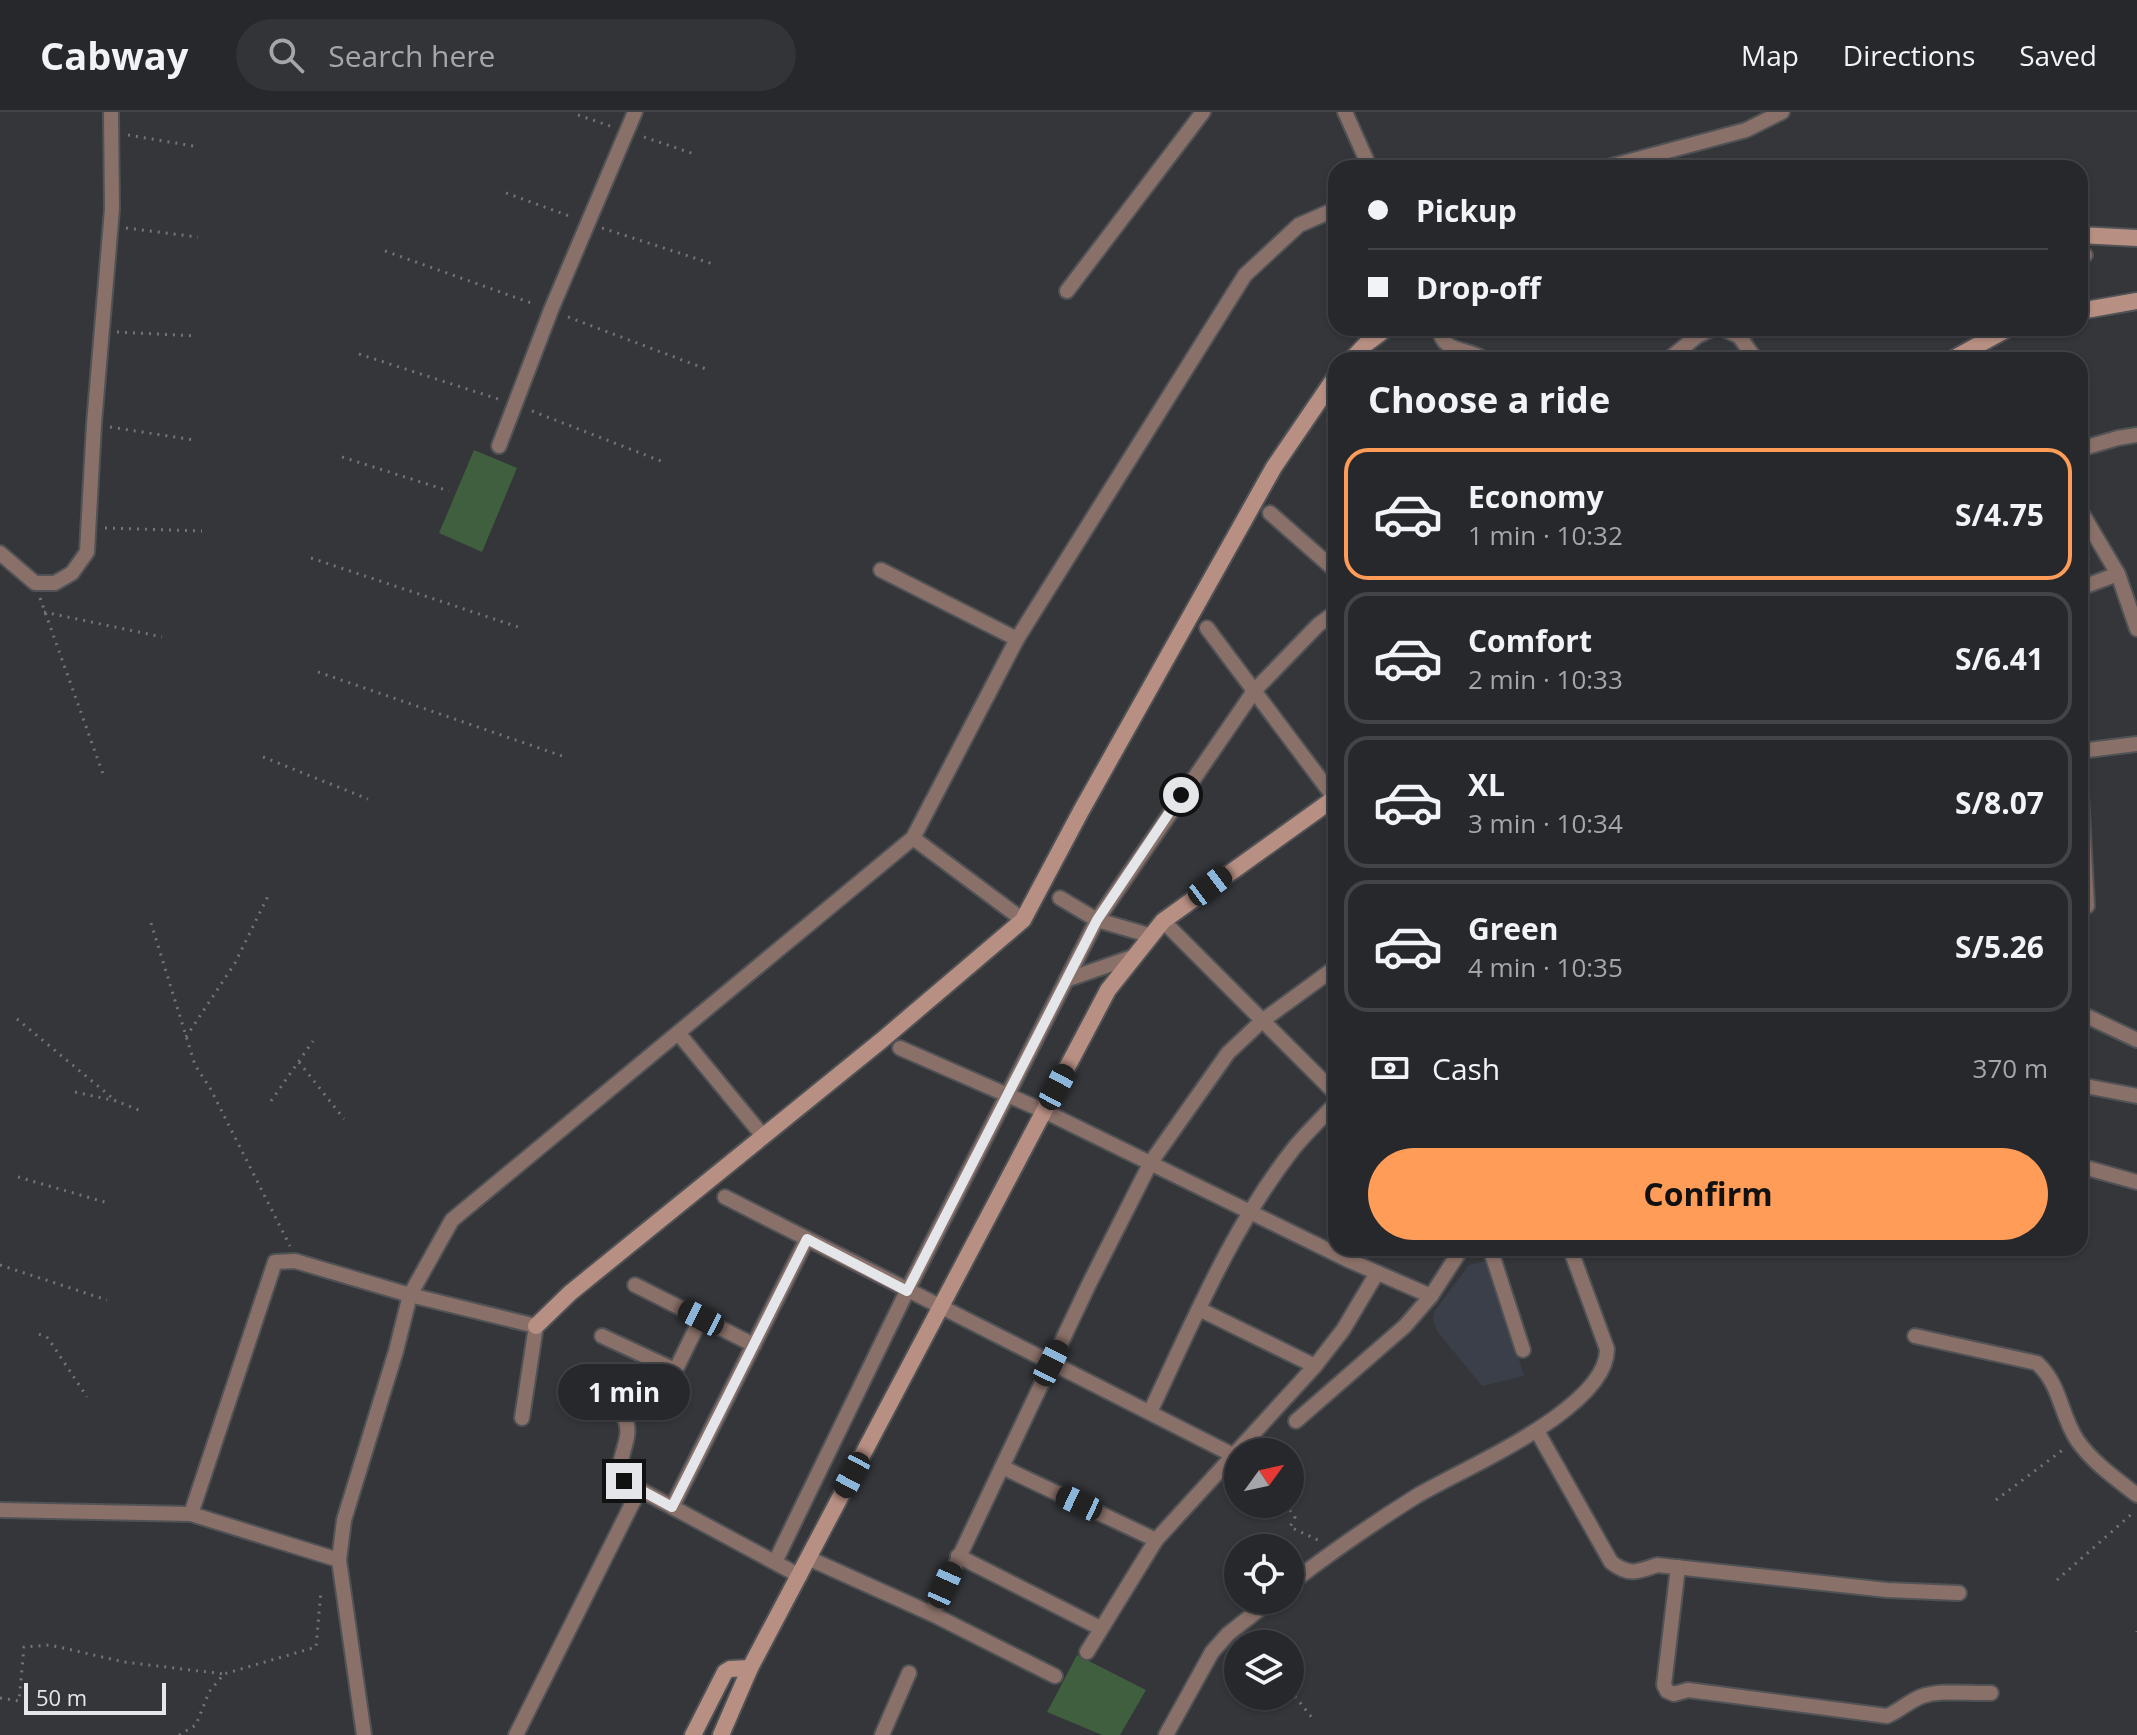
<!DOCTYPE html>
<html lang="en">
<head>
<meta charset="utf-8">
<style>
	:root { --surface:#27282c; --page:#333438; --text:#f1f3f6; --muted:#a4a6a9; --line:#434448; --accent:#fe9c58 }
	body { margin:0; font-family:"Open Sans",sans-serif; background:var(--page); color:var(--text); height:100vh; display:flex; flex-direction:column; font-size:30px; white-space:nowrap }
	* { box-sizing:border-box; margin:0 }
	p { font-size:26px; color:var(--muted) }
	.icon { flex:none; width:44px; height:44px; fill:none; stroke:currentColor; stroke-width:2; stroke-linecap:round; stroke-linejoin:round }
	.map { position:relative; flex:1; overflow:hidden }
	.panel { position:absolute; left:1328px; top:240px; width:760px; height:904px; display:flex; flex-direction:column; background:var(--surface); border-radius:24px; box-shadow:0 2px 6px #0004,0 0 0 2px var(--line) }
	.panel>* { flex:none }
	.guide { position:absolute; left:1328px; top:48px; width:760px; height:176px; border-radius:24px; box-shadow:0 2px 6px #0004,0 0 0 2px var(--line); display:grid; align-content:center; height:176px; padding:0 40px; background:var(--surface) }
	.needle { width:52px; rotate:57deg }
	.buttons { position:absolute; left:1224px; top:1326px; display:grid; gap:16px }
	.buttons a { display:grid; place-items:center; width:80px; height:80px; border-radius:50%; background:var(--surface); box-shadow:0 2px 6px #0004,0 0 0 2px var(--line); font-size:40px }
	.scale { position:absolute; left:24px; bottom:20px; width:142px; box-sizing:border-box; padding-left:8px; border:4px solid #e5e6e9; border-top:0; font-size:22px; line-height:28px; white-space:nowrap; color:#e5e6e9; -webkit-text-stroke:6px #34363a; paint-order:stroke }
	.end { position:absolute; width:36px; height:36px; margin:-18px; border:10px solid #e5e6e9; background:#111; box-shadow:0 0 0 4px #111 }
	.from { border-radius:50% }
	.bubble { position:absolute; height:56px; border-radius:28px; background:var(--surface); box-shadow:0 2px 6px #0004,0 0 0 2px var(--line); font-size:26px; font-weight:700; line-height:56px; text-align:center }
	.car { position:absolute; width:24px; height:48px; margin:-24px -12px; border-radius:10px; box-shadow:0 0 6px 2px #0007; background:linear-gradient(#222 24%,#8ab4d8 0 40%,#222 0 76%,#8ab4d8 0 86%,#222 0) }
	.guide b { display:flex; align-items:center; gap:28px; height:76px; font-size:30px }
	.guide b+b { border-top:2px solid var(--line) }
	.guide i { width:20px; height:20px; background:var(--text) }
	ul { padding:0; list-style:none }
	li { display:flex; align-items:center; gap:24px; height:132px; margin:0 16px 12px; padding:0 24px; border:4px solid var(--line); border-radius:24px }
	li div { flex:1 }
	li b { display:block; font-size:30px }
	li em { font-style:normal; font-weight:700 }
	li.active { border-color:var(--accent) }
	li>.icon { width:72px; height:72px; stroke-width:1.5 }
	h2 { padding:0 40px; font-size:36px; line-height:96px }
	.pay { display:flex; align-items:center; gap:20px; height:88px; padding:0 40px; font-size:30px }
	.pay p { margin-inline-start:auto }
	.cta { display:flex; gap:16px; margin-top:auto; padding:16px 40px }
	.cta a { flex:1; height:92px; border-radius:48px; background:var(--accent); color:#111; font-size:32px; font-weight:700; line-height:92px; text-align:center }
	header { display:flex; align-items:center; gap:48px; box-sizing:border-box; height:112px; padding:0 40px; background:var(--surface); border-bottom:2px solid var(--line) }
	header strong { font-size:38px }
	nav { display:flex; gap:44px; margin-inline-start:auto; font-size:28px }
	.search { width:560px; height:72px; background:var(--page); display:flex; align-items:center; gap:20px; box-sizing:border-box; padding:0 28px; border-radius:44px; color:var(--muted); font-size:30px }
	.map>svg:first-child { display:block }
	.built { fill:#3a3f49 }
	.green { fill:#3f5f3f }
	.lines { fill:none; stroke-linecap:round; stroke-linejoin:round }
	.street-casing { stroke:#505256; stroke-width:18 }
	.secondary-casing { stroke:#505256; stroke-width:20 }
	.path { stroke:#737478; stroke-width:3; stroke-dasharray:2 6; stroke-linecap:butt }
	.street { stroke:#897068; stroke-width:14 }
	.secondary { stroke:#b89083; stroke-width:16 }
	.route { stroke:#e5e6e9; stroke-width:10 }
</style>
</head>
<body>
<header>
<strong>Cabway</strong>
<div class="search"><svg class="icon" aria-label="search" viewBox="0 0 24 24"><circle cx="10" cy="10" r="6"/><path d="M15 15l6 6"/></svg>Search here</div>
<nav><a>Map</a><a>Directions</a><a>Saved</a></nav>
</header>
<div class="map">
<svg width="2137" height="1623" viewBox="0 0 2137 1623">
	<rect width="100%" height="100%" fill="#34363a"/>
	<path class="built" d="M1485 1149 1490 1152 1524 1264 1482 1274 1437 1219 1433 1207 1434 1200 1469 1153Z"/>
	<g class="green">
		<path d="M474 338 517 356 482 440 439 421Z"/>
		<path d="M1077 1543 1146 1578 1120 1623H1102L1047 1600Z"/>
	</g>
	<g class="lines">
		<g class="street-casing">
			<g id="street">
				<path d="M1345 0 1370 56"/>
				<path d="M1604 56 1746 18 1782 0"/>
				<path d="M2080 143H2085"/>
				<path d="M1067 179 1203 0"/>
				<path d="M1439 216C1443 243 1466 234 1485 248"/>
				<path d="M1721 216 1739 224 1756 248"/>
				<path d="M1739 224 1754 216"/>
				<path d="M1668 248 1697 224 1714 216"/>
				<path d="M499 334 551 198 635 0"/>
				<path d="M2080 337 2118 326 2137 323"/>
				<path d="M2080 398 2118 462 2137 517"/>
				<path d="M1270 401 1336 459"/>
				<path d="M0 441 35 471H55L72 461 87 440 94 312 112 97 111 0"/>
				<path d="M881 458 1017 527"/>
				<path d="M2080 476 2118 462"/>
				<path d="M1207 516 1336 688"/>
				<path d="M2080 639 2137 632"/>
				<path d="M2080 663 2087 794"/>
				<path d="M913 726 1023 808"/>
				<path d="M1060 786 1097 808 1152 824"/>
				<path d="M1163 809 1336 982"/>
				<path d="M1066 868 1135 844"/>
				<path d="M2080 901 2137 928"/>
				<path d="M679 922 763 1024"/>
				<path d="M900 936 1044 999 1348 1148 1431 1184"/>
				<path d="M2080 973 2137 984"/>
				<path d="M2080 1054 2137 1070"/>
				<path d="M725 1085 1233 1343"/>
				<path d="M1490 1136 1523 1238"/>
				<path d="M635 1173 754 1233"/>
				<path d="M1199 1197 1315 1254"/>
				<path d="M602 1224 675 1258"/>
				<path d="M1915 1224 2037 1251C2061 1273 2060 1302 2077 1328 2092 1350 2116 1367 2137 1383"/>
				<path d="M660 1290 701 1206"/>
				<path d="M613 1291C617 1296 622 1302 625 1307 635 1328 611 1351 624 1369L800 1464"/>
				<path d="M1150 1300C1193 1210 1232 1115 1294 1036 1307 1020 1322 1006 1336 991"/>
				<path d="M1296 1309 1405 1214 1431 1184 1462 1136"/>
				<path d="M1537 1319 1611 1450C1628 1464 1638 1460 1657 1453L1887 1478 1959 1481"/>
				<path d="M1002 1355 1156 1428"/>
				<path d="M672 1395 807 1127"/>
				<path d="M0 1398 191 1402 339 1448"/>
				<path d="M191 1402 275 1150 295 1149 410 1183 536 1214 522 1306"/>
				<path d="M958 1444 1100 1516"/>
				<path d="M808 1446 932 1502 1055 1564"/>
				<path d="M775 1450 907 1179 1097 808 1254 579 1318 513 1336 500"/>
				<path d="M1678 1455 1664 1573 1667 1579 1674 1582 1688 1578 1887 1604C1899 1599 1908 1590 1920 1585 1940 1577 1970 1582 1991 1581"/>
				<path d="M1290 1472C1330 1441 1372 1412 1415 1385 1461 1357 1608 1297 1607 1237L1570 1136"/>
				<path d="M932 1502 1090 1170 1151 1050 1228 941 1262 909 1336 855"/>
				<path d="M1087 1540 1156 1428 1315 1254 1343 1218 1377 1161"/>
				<path d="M364 1623 339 1448 344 1408 396 1239 410 1183 452 1108 913 726 1017 527 1245 163 1299 113 1336 97"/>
				<path d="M516 1623 634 1388"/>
				<path d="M882 1623 909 1561"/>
				<path d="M1166 1623 1212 1540 1228 1522 1271 1488"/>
			</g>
		</g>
		<g class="secondary-casing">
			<g id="secondary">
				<path d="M2080 123 2137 126"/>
				<path d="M2080 199 2137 189"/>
				<path d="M1531 216H1533"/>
				<path d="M1351 248 1367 231 1387 216"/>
				<path d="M1951 248 2009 216"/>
				<path d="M536 1214 570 1181 882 928 1023 808 1081 699 1274 355 1336 264"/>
				<path d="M693 1623 725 1560 730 1557 750 1556"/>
				<path d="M721 1623 750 1556 1108 878 1163 809 1336 685"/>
			</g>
		</g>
		<g class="path">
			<path d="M578 3 610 14"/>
			<path d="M128 23 199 35"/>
			<path d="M644 25 697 43"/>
			<path d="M506 81 572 105"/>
			<path d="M126 116 198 125"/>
			<path d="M602 116 713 152"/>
			<path d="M385 139 534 192"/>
			<path d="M568 205 706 257"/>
			<path d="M117 220 197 224"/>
			<path d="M359 242 498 287"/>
			<path d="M532 299 666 351"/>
			<path d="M110 315 194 328"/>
			<path d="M342 345 449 379"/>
			<path d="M105 416 202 419"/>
			<path d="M311 446 521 516"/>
			<path d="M40 486 103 662"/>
			<path d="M44 500 162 525"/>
			<path d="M318 560 565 645"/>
			<path d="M263 645 368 687"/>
			<path d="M151 811 195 953 210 976 290 1134"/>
			<path d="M17 907 116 989"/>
			<path d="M186 925 235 851 268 784"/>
			<path d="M299 950 344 1007"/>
			<path d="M75 980 116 989 144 1000"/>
			<path d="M271 989 313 929"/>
			<path d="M18 1065 108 1091"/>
			<path d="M0 1153 107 1188"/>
			<path d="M39 1222 48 1226 87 1285"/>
			<path d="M1996 1388 2064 1337"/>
			<path d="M1285 1392 1295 1405 1290 1415 1320 1429"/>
			<path d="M2057 1468 2134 1400"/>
			<path d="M2137 1520V1519"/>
			<path d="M1250 1525 1255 1532"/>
			<path d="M1290 1578 1313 1607"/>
			<path d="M0 1586 19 1589 24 1535 50 1533 124 1550 224 1562"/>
			<path d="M179 1623 196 1613 209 1580 224 1562 316 1535 321 1479"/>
		</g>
		<use href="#street" class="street"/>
		<use href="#secondary" class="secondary"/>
	</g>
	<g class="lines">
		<path class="route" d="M624 1369 672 1395 807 1127 907 1179 1097 808 1181 683"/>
	</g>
</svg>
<div class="buttons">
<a><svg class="needle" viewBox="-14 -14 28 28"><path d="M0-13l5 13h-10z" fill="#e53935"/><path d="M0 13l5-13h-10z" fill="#a4a6a9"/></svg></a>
<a><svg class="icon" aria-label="locate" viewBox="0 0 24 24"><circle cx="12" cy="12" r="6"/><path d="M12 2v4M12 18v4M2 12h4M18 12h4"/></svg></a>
<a><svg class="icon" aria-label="layers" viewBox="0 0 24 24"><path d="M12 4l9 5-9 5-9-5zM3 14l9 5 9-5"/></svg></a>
</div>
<div class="scale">50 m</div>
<i class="end from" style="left:1181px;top:683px"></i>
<i class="end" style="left:624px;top:1369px"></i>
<div class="bubble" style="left:558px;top:1252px;width:132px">1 min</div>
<i class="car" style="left:1210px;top:774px;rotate:53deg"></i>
<i class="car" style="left:1057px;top:975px;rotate:28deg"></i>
<i class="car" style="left:701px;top:1206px;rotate:297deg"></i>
<i class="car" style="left:1051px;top:1251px;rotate:26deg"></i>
<i class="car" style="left:852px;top:1363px;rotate:208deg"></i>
<i class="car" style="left:1079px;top:1391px;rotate:295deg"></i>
<i class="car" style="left:945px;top:1473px;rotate:24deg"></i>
<div class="guide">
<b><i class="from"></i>Pickup</b>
<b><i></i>Drop-off</b>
</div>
<section class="panel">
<h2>Choose a ride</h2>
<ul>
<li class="active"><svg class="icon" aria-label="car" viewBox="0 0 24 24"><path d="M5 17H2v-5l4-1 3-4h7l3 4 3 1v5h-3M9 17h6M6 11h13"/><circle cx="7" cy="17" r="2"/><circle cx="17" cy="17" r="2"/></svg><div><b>Economy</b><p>1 min · 10:32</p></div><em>S/4.75</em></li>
<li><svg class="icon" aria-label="car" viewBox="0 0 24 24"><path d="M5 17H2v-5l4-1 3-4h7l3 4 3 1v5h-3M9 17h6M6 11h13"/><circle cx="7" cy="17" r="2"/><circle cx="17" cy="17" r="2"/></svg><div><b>Comfort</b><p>2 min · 10:33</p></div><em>S/6.41</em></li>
<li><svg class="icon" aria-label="car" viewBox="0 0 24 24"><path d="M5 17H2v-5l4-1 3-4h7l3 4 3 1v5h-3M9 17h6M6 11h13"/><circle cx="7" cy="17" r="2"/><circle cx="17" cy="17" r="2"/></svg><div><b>XL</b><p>3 min · 10:34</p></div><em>S/8.07</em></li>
<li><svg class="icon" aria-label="car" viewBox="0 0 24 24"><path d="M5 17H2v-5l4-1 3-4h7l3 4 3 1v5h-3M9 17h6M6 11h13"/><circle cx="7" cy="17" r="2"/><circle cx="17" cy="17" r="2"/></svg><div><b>Green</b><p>4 min · 10:35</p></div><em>S/5.26</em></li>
</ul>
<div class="pay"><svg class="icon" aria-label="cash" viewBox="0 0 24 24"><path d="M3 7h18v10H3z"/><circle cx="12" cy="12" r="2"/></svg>Cash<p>370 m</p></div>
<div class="cta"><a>Confirm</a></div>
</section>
</div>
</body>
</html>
